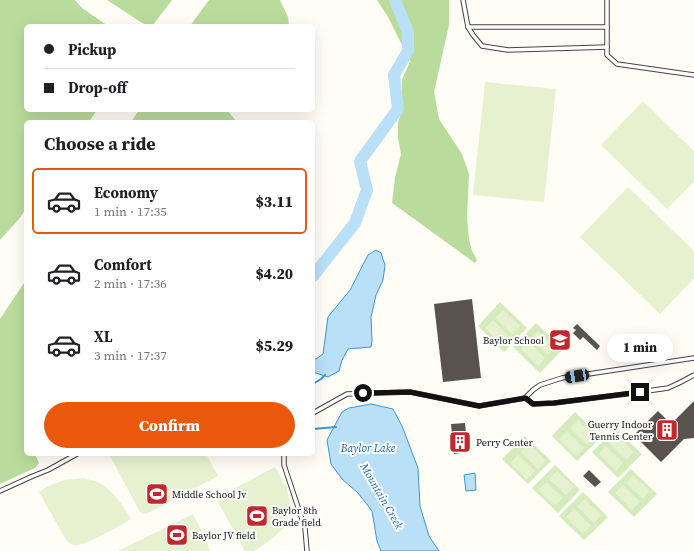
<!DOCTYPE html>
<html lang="en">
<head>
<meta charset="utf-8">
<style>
	:root { --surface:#fff; --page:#f6f6f6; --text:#202124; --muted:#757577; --line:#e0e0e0; --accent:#ea580c }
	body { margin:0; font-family:"Source Serif 4",serif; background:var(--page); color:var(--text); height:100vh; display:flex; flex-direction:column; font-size:15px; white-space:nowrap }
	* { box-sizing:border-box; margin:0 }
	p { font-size:13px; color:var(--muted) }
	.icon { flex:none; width:22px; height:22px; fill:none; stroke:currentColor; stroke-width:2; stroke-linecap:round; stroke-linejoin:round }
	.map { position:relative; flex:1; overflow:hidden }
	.sheet { position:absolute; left:24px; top:120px; width:291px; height:336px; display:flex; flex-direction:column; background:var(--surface); border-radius:6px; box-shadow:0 4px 16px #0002 }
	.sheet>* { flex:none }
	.hud { position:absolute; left:24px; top:24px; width:291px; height:88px; border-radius:6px; box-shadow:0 4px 16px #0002; display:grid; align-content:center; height:88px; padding:0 20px; background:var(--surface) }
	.end { position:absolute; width:18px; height:18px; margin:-9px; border:5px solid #111; background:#fff; box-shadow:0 0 0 2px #fff }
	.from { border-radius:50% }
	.bubble { position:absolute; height:28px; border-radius:14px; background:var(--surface); box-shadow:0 4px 16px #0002; font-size:13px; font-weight:800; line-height:28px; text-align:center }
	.car { position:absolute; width:12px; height:24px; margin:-12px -6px; border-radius:5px; box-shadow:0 0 3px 1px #0007; background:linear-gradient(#222 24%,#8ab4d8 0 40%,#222 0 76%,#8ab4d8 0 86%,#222 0) }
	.hud b { display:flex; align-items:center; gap:14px; height:38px; font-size:15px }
	.hud b+b { border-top:1px solid var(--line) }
	.hud i { width:10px; height:10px; background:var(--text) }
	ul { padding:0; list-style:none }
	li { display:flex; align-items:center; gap:12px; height:66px; margin:0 8px 6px; padding:0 12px; border:2px solid transparent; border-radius:6px }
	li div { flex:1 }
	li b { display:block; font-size:15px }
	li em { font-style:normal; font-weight:800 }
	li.selected { border-color:var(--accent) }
	li>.icon { width:36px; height:36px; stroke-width:1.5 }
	h2 { padding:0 20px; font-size:18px; line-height:48px }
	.cta { display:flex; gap:8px; margin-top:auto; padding:8px 20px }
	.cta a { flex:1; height:46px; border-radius:24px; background:var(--accent); color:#fff; font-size:16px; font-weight:800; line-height:46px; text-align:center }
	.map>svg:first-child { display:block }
	.green { fill:#d5ebbd }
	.forest { fill:#b9dc9c }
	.pitch { fill:#e6f2cf }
	.water { fill:#b9e0f7; stroke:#3f96cf }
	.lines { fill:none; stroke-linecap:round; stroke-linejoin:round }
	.stream { stroke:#3f96cf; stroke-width:2 }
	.river { stroke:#b9e0f7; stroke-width:12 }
	.building { fill:#5a524d }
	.lane-casing { stroke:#444; stroke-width:5.5 }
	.lane { stroke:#fff; stroke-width:3.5 }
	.route { stroke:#111; stroke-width:5 }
	.labels { text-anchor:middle; stroke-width:4; stroke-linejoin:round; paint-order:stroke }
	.poi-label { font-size:10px; fill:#111; stroke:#fff; text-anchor:start }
	.water-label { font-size:11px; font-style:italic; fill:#1768a6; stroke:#fff }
</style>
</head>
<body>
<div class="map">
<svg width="694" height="551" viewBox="0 0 694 551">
	<rect width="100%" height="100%" fill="#fffdf5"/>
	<g class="green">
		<path d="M500 302 527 328 504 352 478 326Z"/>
		<path d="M536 323 563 349 540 373 513 347Z"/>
		<path d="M575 412 601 437 577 461 552 436Z"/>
		<path d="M616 429 642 454 618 478 592 452Z"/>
		<path d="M525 436 551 461 528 484 502 459Z"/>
		<path d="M555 465 580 490 558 513 532 488Z"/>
		<path d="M631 469 657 494 634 517 608 492Z"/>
		<path d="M583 492 608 517 584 540 559 516Z"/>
	</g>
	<g class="forest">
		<path d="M0 0H75L82 8 108 26H26V110H97L89 122H26V209L19 219 0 240Z"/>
		<path d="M107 0H172L152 26H147Z"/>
		<path d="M209 0H280L288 17 289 26H190Z"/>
		<path d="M377 0H449V25L434 92 439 119 462 154 469 174 467 218 469 239 472 251 477 260 475 263 392 203 395 178 401 154 398 138V123L402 110V80L410 61 388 17Z"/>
		<path d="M139 110H227L237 122H131Z"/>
		<path d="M26 280V454H35L39 463 35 468 0 484V319Z"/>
	</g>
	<g class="pitch">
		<path d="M485 82 556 89 544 202 473 195Z"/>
		<path d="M643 101 694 151V182L667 209 601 145Z"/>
		<path d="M628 187 694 251V278L660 314 580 237Z"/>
		<path d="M503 310 520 326 512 334 495 318Z"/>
		<path d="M493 320 510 337 502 345 485 328Z"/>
		<path d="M538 331 555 347 548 355 531 338Z"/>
		<path d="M528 341 545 358 538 366 521 349Z"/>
		<path d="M578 420 595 437 587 445 570 428Z"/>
		<path d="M567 431 584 448 576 456 559 439Z"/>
		<path d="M617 435 634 452 626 460 609 443Z"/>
		<path d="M529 444 546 461 538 469 521 452Z"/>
		<path d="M606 446 623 463 616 471 599 454Z"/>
		<path d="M109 454H206L218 476 146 514 140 512Z"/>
		<path d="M518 455 535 471 527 479 510 463Z"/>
		<path d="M275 467 287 488 290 504 285 527 268 542 254 551H245L218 502 220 496Z"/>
		<path d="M557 471 574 487 566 495 549 479Z"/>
		<path d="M633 475 650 491 643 499 626 483Z"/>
		<path d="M84 478C89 480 95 480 99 483 114 491 122 505 131 519 120 525 85 547 74 545 70 545 67 541 65 538L39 492 48 486 64 480Z"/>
		<path d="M546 482 563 498 555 506 538 490Z"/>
		<path d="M623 485 640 502 632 510 615 493Z"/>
		<path d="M584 499 601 515 594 523 577 506Z"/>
		<path d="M574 509 591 526 583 534 566 517Z"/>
		<path d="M193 514 207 542 210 551H118Z"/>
	</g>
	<g class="water">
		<path d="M376 250 381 253 385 265 383 280 376 295 371 317 372 341 371 347 348 349 342 360 339 371 328 377 313 372V357L316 359 323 354 328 317 350 290 368 255Z"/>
		<path d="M371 404 393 409 402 426 418 468 420 506 429 536 439 551H381L377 541 372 511 358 493 342 479 331 464 327 440 342 412 349 408Z"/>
		<path d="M475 473 476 490 466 491 464 475Z"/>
	</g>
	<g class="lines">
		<g class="stream">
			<path d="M313 384 321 379 325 375"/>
			<path d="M313 429 336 427"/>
		</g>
		<path class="river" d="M313 276 355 223 367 190 360 161 398 109 394 75 408 51V32L395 0"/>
	</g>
	<g class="building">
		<path d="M472 299 481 378 443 382 434 304Z"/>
		<path d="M577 324 600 346 597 350 583 337 580 340 573 333 576 330 573 328Z"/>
		<path d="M694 401V438L684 439 661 462 634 435 658 411 671 424Z"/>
		<path d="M465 423 468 452 454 454 451 424Z"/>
		<path d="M589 470 601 482 595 487 583 476Z"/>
	</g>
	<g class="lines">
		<g class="lane-casing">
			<g id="lane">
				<path d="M463 0 468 27H607"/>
				<path d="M607 0V55L617 64 694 75"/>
				<path d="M468 27 473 35 482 46 508 50 607 47"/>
				<path d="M525 398 533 404 554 403 626 394 668 388 679 383 694 375"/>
				<path d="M313 413 347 394 410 392 479 406 525 398 533 390 540 385 562 378 694 358"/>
				<path d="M284 454V465L305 528 307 551"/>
				<path d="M0 491 33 476 48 470 77 454"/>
			</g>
		</g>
		<use href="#lane" class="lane"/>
	</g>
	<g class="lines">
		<path class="route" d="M363 393 410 392 479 406 526 398 533 404 554 403 640 392"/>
	</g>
	<defs>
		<g id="school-square" transform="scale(1.15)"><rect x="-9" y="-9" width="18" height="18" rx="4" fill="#c4262e" stroke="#fff"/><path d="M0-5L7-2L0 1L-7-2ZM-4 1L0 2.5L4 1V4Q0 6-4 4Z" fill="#fff"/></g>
		<g id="building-square" transform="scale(1.15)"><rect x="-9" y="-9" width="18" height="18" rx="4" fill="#c4262e" stroke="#fff"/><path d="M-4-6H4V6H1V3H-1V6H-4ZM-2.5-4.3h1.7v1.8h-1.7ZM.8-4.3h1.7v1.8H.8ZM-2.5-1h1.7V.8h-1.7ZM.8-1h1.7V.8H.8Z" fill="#fff"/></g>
		<g id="stadium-square" transform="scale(1.15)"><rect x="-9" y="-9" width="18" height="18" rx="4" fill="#c4262e" stroke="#fff"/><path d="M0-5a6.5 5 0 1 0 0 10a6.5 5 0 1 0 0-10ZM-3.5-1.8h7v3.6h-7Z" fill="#fff"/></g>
	</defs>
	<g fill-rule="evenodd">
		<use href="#school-square" x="560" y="340"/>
		<use href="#building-square" x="667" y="430"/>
		<use href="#building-square" x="460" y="442"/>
		<use href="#stadium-square" x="157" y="494"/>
		<use href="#stadium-square" x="257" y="516"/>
		<use href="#stadium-square" x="177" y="535"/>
	</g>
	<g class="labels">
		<g class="poi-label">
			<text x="544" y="344" text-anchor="end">Baylor School</text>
			<text x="652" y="428" text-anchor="end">Guerry Indoor<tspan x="652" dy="12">Tennis Center</tspan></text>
			<text x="476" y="446">Perry Center</text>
			<text x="172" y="498">Middle School Jv</text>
			<text x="272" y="514">Baylor 8th<tspan x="272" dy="12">Grade field</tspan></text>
			<text x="192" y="539">Baylor JV field</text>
		</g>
		<g class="water-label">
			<text x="368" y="452">Baylor Lake</text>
			<text transform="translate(382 496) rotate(60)" y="4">Mountain Creek</text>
		</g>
	</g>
</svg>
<i class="end from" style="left:363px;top:393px"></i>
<i class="end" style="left:640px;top:392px"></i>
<div class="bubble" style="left:607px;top:334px;width:66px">1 min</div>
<i class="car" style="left:577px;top:376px;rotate:261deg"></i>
<div class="hud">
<b><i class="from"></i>Pickup</b>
<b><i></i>Drop-off</b>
</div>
<section class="sheet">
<h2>Choose a ride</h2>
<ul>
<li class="selected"><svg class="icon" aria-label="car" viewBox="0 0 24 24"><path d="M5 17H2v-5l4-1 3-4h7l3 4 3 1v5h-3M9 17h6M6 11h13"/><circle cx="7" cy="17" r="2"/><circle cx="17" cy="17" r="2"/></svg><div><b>Economy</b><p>1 min · 17:35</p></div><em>$3.11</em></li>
<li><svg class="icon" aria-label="car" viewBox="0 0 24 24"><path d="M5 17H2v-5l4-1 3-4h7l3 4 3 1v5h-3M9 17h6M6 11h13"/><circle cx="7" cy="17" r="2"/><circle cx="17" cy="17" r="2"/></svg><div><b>Comfort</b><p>2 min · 17:36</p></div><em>$4.20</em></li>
<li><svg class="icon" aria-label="car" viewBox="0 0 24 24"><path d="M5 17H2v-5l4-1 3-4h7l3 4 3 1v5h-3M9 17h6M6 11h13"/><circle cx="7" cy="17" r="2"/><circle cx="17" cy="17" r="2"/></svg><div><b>XL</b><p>3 min · 17:37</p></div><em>$5.29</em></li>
</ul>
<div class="cta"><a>Confirm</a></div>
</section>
</div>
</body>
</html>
